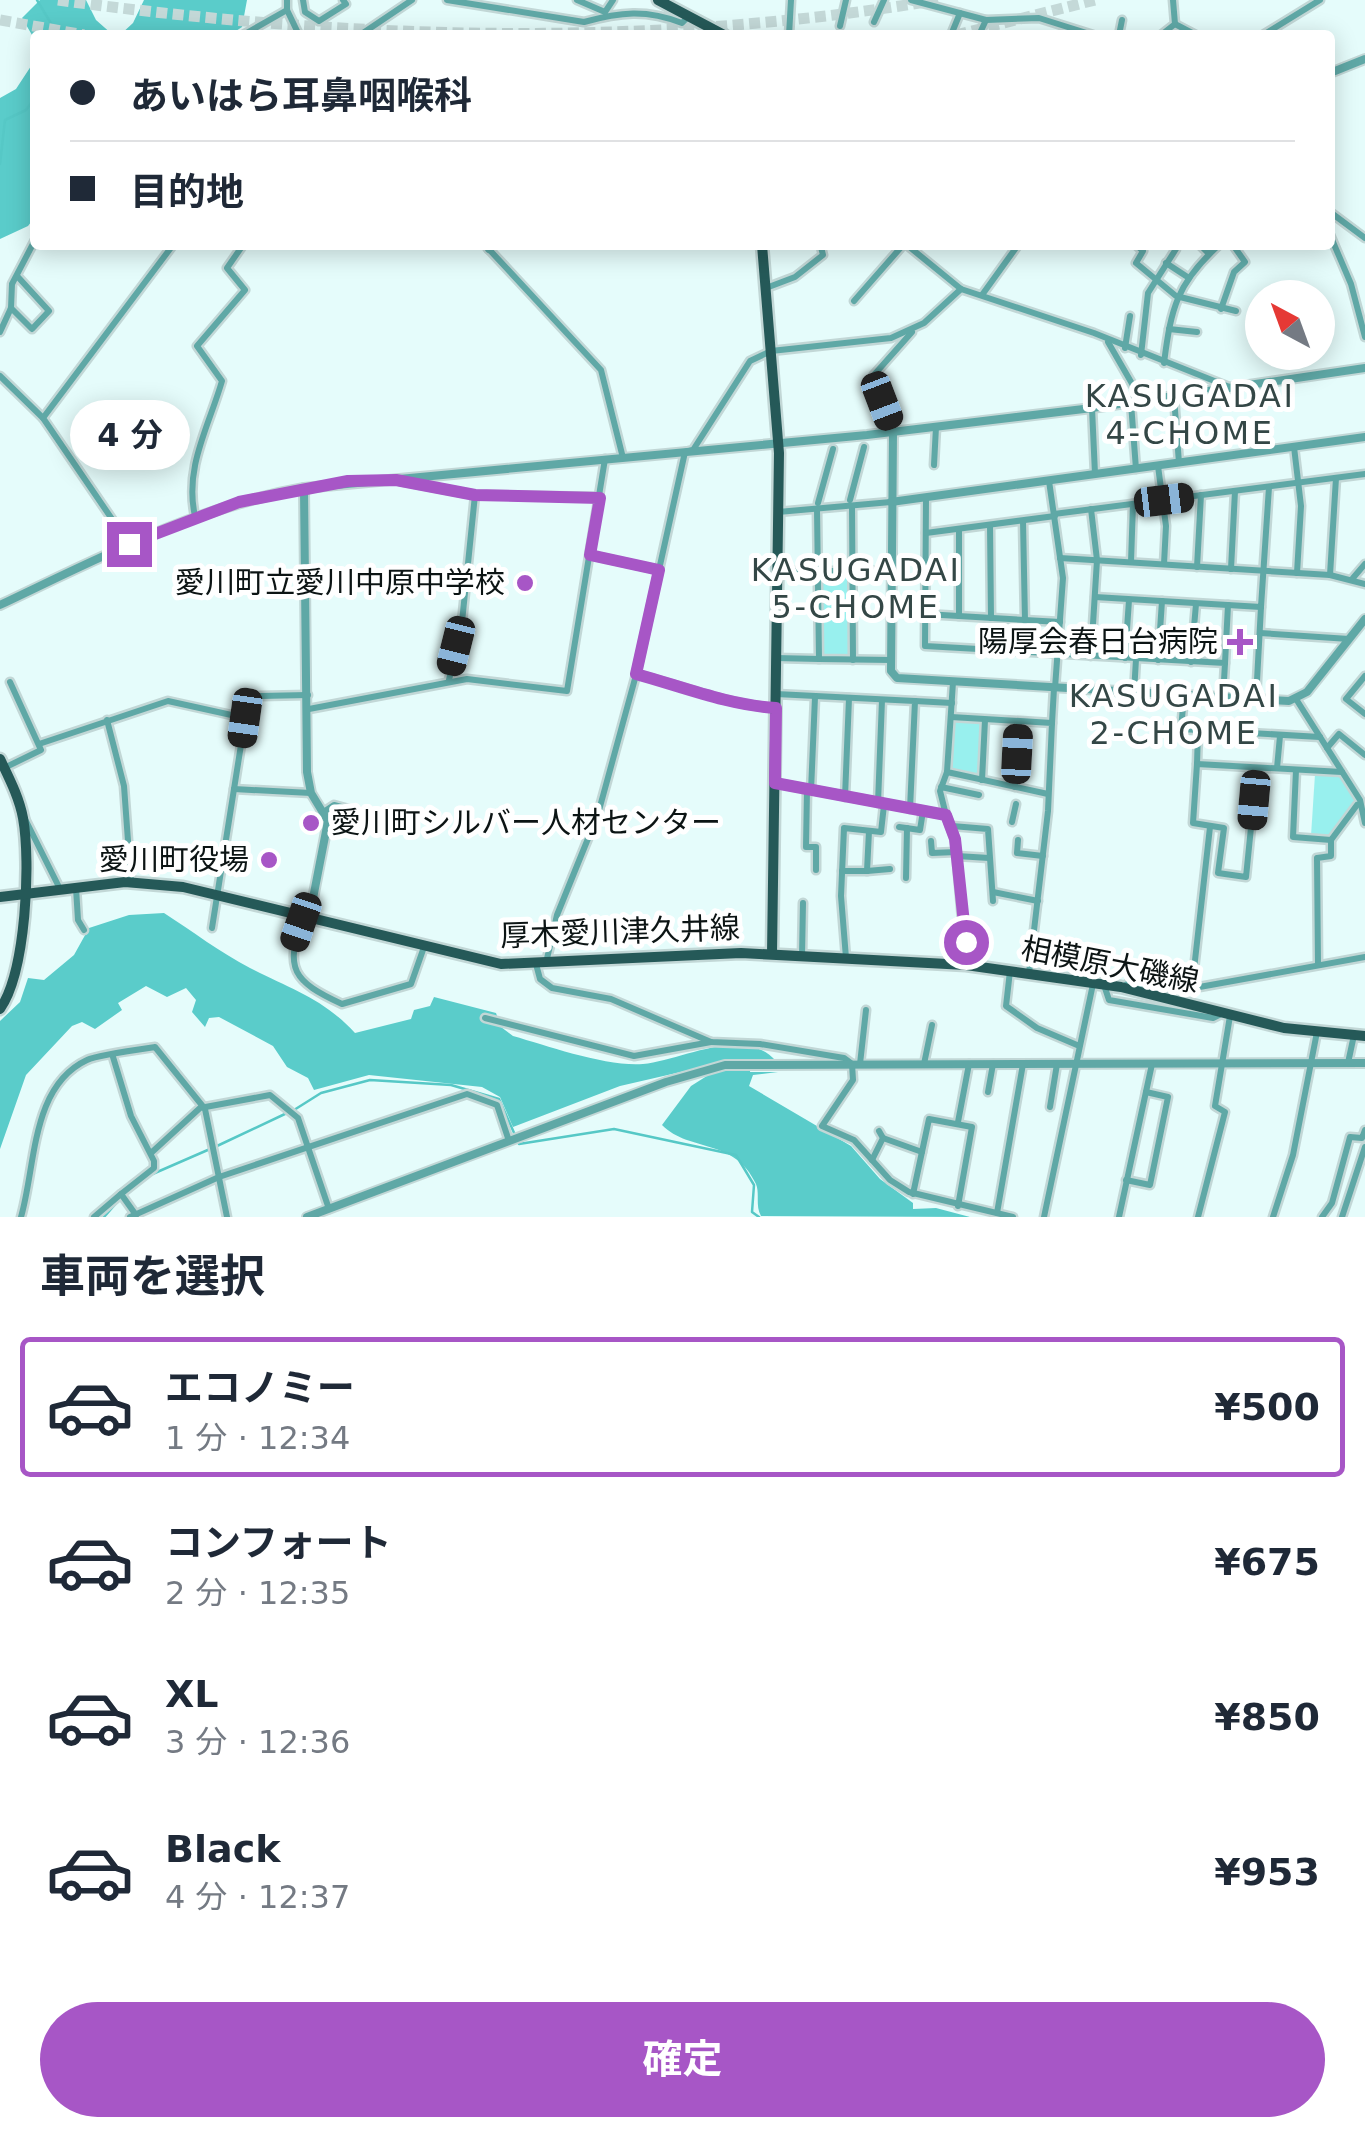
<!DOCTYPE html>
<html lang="ja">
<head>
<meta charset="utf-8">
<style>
	:root { --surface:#fff; --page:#f2f2f3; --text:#1f2937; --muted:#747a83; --line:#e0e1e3; --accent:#a756c6 }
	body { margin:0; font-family:"DejaVu Sans","Noto Sans JP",sans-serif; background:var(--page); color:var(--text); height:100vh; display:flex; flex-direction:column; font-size:38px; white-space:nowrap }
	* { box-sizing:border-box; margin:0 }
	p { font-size:32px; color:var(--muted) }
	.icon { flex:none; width:55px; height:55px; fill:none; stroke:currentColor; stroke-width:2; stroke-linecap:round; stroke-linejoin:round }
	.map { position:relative; height:1217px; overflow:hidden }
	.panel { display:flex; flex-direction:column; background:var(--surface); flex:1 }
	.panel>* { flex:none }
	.top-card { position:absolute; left:30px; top:30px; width:1305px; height:220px; border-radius:10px; box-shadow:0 5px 25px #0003; display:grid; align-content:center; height:220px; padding:0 40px; background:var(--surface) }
	.needle { width:65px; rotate:319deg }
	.fabs { position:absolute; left:1245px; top:280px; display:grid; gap:20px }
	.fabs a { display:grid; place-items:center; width:90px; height:90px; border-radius:50%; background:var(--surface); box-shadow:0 5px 25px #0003; font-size:50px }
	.end { position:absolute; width:45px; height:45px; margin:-22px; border:12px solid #a756c6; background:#fff; box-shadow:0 0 0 5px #fff }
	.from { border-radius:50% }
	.bubble { position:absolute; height:70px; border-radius:35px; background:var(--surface); box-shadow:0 5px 25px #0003; font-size:32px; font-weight:700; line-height:70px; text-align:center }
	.car { position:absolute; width:30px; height:60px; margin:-30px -15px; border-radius:12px; box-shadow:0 0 8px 2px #0007; background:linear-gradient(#222 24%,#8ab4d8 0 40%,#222 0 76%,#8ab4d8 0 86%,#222 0) }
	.top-card b { display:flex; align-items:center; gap:35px; height:95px; font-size:38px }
	.top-card b+b { border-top:2px solid var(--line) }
	.top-card i { width:25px; height:25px; background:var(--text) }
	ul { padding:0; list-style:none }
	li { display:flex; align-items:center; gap:30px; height:140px; margin:0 20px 15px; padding:0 20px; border:5px solid transparent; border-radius:10px }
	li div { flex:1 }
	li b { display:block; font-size:38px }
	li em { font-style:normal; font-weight:700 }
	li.current { border-color:var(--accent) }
	li>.icon { width:90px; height:90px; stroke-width:1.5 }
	h2 { padding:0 40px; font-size:45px; line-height:120px }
	.cta { display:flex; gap:20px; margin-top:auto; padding:20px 40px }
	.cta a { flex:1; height:115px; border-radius:60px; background:var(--accent); color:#fff; font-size:40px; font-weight:700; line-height:115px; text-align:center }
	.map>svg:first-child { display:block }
	.green { fill:#98f0ee }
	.forest { fill:#5accca }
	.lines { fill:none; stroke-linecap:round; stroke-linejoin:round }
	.stream { stroke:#56c8c6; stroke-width:2.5 }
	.motorway-tunnel { stroke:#c4d9d8; stroke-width:11; stroke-dasharray:11 5.5; stroke-linecap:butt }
	.minor-casing { stroke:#c2d7d6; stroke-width:11 }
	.tertiary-casing { stroke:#c2d7d6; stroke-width:12 }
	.primary-casing { stroke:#c2d7d6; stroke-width:15 }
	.minor { stroke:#5fa8a6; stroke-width:6 }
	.tertiary { stroke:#5fa8a6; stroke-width:8 }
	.primary { stroke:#255958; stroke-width:10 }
	.route { stroke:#a756c6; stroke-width:12 }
	.poi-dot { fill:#a756c6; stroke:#fff; stroke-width:4 }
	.labels { text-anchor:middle; stroke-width:10; stroke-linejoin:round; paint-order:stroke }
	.poi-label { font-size:30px; fill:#0c1414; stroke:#fff; text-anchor:end }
	.street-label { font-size:30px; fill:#0c1414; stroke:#fff }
	.neighbourhood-label { font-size:32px; letter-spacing:2.5px; fill:#344746; stroke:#fff }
</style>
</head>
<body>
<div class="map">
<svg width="1365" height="1217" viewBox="0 0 1365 1217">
	<rect width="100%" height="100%" fill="#e5fcfb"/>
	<g class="green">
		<path d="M851 574 850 657 821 656 819 575Z"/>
		<path d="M953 720 982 722 978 777 949 771Z"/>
		<path d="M1315 774H1340L1357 802 1329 837 1311 836Z"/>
	</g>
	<g class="forest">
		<path d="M40 0H86L96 20 113 35H35V40L22 18Z"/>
		<path d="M144 0H247L242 27 230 35H120L133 23Z"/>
		<path d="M35 60V217L28 226 0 239V98L16 89Z"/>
		<path d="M164 913C192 931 221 953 250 968 290 989 323 998 355 1033L411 1019 414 1010 430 1006 434 997 496 1013 501 1027 513 1036C548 1046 607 1067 643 1064 682 1060 744 1025 776 1061L751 1063 750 1072H778L753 1075 749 1086 851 1146 880 1179 913 1203V1209L936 1208 970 1217 761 1216C755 1205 760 1194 756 1184 734 1137 690 1153 662 1125L691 1086 710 1074 711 1065 620 1086 513 1127 500 1097 482 1087 369 1075 314 1090 308 1078 287 1067 273 1046 219 1017 209 1018 205 1027 192 1012 196 1000 186 988 167 997 146 986 118 1003 122 1010 95 1029 82 1022 72 1026 26 1075 0 1149V1021L20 1002 28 978 44 980 74 955 89 928 129 915Z"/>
	</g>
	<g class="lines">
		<g class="stream">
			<path d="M37 0 58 35"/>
			<path d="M0 164 5 120 26 110 35 98"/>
			<path d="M294 1110 321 1093 370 1080 451 1085 499 1099 519 1144 614 1129 736 1155 754 1185 752 1212 759 1217"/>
			<path d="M217 1146 287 1113"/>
			<path d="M148 1176 210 1149"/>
			<path d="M104 1217 119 1200"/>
		</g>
		<g class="motorway-tunnel">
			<path d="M58 0C352 40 645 49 938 0"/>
			<path d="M0 20 84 35"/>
			<path d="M956 35 1095 0"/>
		</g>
		<g class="minor-casing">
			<g id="minor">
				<path d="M287 0V10L299 35"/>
				<path d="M303 0 305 12 319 21 346 4 343 0"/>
				<path d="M447 0 584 22C620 12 646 9 682 23L688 17"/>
				<path d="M577 0 605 12"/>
				<path d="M911 0 986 20 1039 18 1093 35"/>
				<path d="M605 12 613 0"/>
				<path d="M874 22 884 0"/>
				<path d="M1175 24 1196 35"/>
				<path d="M840 26 846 0"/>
				<path d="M243 35 287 10"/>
				<path d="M360 35 412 0"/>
				<path d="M789 35 791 0"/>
				<path d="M951 35 960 13"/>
				<path d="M979 35 986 20"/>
				<path d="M1119 35 1122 20"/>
				<path d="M1161 35 1175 24 1173 0"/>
				<path d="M1263 35 1320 0"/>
				<path d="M1330 212 1365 238"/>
				<path d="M1330 235 1351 284 1365 337"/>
				<path d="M485 245 601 370 623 458"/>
				<path d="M907 245 961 289 1094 333 1232 388"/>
				<path d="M1136 245 1143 251 1136 263 1176 296 1236 311"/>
				<path d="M1200 245 1208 253"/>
				<path d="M1166 263 1189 278"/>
				<path d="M766 288 795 277 823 255 821 247"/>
				<path d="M982 295 1018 245"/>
				<path d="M854 301 903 245"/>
				<path d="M11 308 32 329 49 311 18 277"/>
				<path d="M1221 309 1234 272 1245 262 1233 245"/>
				<path d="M1169 329 1197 332"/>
				<path d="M0 332 11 308 12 284 35 240"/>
				<path d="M1108 342 1142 401"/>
				<path d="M1125 348 1130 316"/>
				<path d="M1141 355 1148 293 1176 249"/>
				<path d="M1164 363C1171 308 1177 283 1219 245"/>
				<path d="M0 376 43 418"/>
				<path d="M1174 397 1179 463"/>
				<path d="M1131 403 1136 469"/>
				<path d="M1092 408 1095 474"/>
				<path d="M893 432 873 376 912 332"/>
				<path d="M1294 447 1301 506 1297 573"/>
				<path d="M934 465 936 427"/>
				<path d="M1158 466 1166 526 1164 564"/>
				<path d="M400 481 475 495 462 622 449 680"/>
				<path d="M1049 481 1063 578 1055 688"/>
				<path d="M475 495 600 497"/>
				<path d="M926 498 925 646 1225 663 1223 698"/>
				<path d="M850 500 864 447"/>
				<path d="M818 503 833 449"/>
				<path d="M852 506 853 660"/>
				<path d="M817 509 819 659 891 660"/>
				<path d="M1091 509 1097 560 1091 656"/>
				<path d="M778 512 891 502"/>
				<path d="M1054 514 1365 474"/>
				<path d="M195 516C184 468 209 426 222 381L197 346 245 290 227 268 243 245"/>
				<path d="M1023 521 1025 621"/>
				<path d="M990 525 991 618"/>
				<path d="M959 529V616"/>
				<path d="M926 533 1055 516"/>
				<path d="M129 544 43 418 173 245"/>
				<path d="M590 555 659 570"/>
				<path d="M1060 558 1330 575 1365 584"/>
				<path d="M1131 562 1133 504"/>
				<path d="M1197 567 1201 495"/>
				<path d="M1231 569 1235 491"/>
				<path d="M778 571H890"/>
				<path d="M1330 575 1336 478"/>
				<path d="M1353 578 1365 564"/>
				<path d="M1095 597 1261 607 1269 487"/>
				<path d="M925 614 1060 622"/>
				<path d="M1260 633 1349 639"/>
				<path d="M776 658 819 659"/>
				<path d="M1125 658 1129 600"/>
				<path d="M1158 660 1162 601"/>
				<path d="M1191 662 1196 604"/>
				<path d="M1225 663 1228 605"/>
				<path d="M1365 676 1346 699 1365 714"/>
				<path d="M953 682 947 772 1048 794"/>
				<path d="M1134 693 1136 659"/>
				<path d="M776 694 915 701 910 809"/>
				<path d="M1184 696 1181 729 1320 737"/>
				<path d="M1256 699 1261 607"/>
				<path d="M1296 699 1360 800 1365 823"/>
				<path d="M915 701 952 703"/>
				<path d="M776 708C728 705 683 686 636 674L685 452 693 450 750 361 771 351 891 338 924 323 961 289"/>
				<path d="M309 709 467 679 567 691 605 459"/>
				<path d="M951 717 1052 723 1048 811 1029 973"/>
				<path d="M107 720 124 786 131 882"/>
				<path d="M1052 723 1054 688"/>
				<path d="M39 744 168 701 245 718"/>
				<path d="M1327 748 1339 734 1365 755"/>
				<path d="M1197 764 1198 731"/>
				<path d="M4 768 41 750 10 682"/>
				<path d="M1257 768 1246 877 1218 873 1224 828 1193 823 1197 764 1342 772"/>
				<path d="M1277 768 1280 736"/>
				<path d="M1296 770 1293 837 1331 840 1357 805"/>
				<path d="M982 780 985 720"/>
				<path d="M775 783 946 815 940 791 947 772"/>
				<path d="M941 787 979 795"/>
				<path d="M1015 787 1019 722"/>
				<path d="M234 789 311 793"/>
				<path d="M807 790 806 847H816V870"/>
				<path d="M811 791 815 697"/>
				<path d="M845 797 849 698"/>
				<path d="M878 803 882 700"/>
				<path d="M325 811 334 805 399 823"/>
				<path d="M23 815 60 889"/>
				<path d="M946 815 955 839 966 965"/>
				<path d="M1012 822 1016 804"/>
				<path d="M952 826 988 829 993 901"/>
				<path d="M899 827 920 830 923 811"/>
				<path d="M1018 840 1017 853 1043 856"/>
				<path d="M931 841 932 853 956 852"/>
				<path d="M957 856 989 858"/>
				<path d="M842 871H867L869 831"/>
				<path d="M867 871 890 869"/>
				<path d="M906 878 907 828"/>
				<path d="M76 888 78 920 84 930"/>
				<path d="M993 892 1038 901"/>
				<path d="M303 917C284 970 293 981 342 1004L411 984 424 947"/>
				<path d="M212 928 247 707 260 696 308 695"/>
				<path d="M802 956 803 903"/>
				<path d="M846 958 841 896 844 828 881 832 884 805"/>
				<path d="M546 963 557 915 598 814 636 675"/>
				<path d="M536 964 540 979 552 988 611 999 711 1042 760 1044 844 1058 852 1064 853 1080 822 1126 854 1140 890 1180 909 1192 1013 1217"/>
				<path d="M1318 964 1317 858 1331 856V840"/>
				<path d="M1010 971 1006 1006 1037 1028 1077 1045"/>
				<path d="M1104 985 1109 1000 1213 1018 1221 1014"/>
				<path d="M1122 987 1129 983 1194 988 1365 957"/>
				<path d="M1192 987 1210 827"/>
				<path d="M485 1018 634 1056 711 1042"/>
				<path d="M113 1057 131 1116 154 1161V1168L121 1194 136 1215"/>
				<path d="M1348 1063 1354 1035"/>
				<path d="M860 1064 866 1010"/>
				<path d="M924 1064 932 1025"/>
				<path d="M988 1092 993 1064"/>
				<path d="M1050 1107 1057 1064"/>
				<path d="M958 1122 969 1064"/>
				<path d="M883 1138 922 1152"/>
				<path d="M151 1153 200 1108 270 1095 298 1118 329 1209"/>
				<path d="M872 1160 883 1138 879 1131"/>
				<path d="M1126 1180 1150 1185 1168 1097 1146 1092"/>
				<path d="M913 1194 929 1119 972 1127 958 1206"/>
				<path d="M997 1213 1023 1064"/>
				<path d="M21 1217C36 1165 31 1086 87 1060 97 1055 141 1049 155 1047L205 1109 227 1217"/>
				<path d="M94 1217 121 1194"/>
				<path d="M130 1217 219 1177 467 1094 497 1105 509 1141"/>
				<path d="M1044 1217 1093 984"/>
				<path d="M1119 1217 1152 1064"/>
				<path d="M1198 1217 1225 1112 1215 1106 1230 1016"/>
				<path d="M1273 1217 1293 1155 1317 1032"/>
				<path d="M1322 1217 1332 1203 1350 1137 1362 1138 1365 1130"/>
				<path d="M1342 1217 1365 1147"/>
			</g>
		</g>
		<g class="tertiary-casing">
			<g id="tertiary">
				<path d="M1330 73 1365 59"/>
				<path d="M489 249 494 245"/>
				<path d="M893 432 891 671 897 678 1289 701 1307 692 1365 619"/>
				<path d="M304 488 307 772 311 793 328 821 309 919"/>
				<path d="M891 502 1365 437"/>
				<path d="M0 605C99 558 196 507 304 488L867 435 1092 408 1365 368"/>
				<path d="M307 1217 666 1082 725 1065 1365 1063"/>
			</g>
		</g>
		<g class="primary-casing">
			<g id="primary">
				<path d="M658 0 724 35"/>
				<path d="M762 245 779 453 772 954"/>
				<path d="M0 759C9 778 19 797 23 818 31 862 26 972 0 1009"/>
				<path d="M0 897 125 882 183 887 501 964 741 953 966 965 1121 987 1284 1028 1365 1036"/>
			</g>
		</g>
		<use href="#minor" class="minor"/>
		<use href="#tertiary" class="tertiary"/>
		<use href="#primary" class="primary"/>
	</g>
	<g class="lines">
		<path class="route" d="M129 544 239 502 348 481 396 480 475 495 600 498 590 555 659 570 636 674C683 687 728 705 776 708L775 783 946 815 955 839 966 942"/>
	</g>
	<g class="poi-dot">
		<circle cx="525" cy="583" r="10"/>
		<path d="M1235 627h10v10h10v10h-10v10h-10v-10h-10v-10h10z"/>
		<circle cx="311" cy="823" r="10"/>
		<circle cx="269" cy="860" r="10"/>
	</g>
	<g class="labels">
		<g class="poi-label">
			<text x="505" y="593">愛川町立愛川中原中学校</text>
			<text x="1218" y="652">陽厚会春日台病院</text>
			<text x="331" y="833" text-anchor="start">愛川町シルバー人材センター</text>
			<text x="249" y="870">愛川町役場</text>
		</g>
		<g class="street-label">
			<text transform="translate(620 932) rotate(-2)" y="10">厚木愛川津久井線</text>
			<text transform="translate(1110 965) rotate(11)" y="10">相模原大磯線</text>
		</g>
		<g class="neighbourhood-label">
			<text x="1190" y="407">KASUGADAI<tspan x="1190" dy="37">4-CHOME</tspan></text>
			<text x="856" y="581">KASUGADAI<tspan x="856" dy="37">5-CHOME</tspan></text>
			<text x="1174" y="707">KASUGADAI<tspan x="1174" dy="37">2-CHOME</tspan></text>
		</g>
	</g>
</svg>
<div class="fabs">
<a><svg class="needle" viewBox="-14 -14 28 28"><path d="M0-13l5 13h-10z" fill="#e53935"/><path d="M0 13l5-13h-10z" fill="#747a83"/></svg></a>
</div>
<i class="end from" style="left:966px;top:942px"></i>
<i class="end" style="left:129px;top:544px"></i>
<div class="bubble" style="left:70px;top:400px;width:120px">4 分</div>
<i class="car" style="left:882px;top:401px;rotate:159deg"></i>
<i class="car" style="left:1164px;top:500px;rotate:83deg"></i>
<i class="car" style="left:456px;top:646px;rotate:194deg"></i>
<i class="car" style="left:245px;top:718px;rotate:188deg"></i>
<i class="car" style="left:1017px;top:754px;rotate:3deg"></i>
<i class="car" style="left:1254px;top:800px;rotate:185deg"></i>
<i class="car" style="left:301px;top:922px;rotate:199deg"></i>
<div class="top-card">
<b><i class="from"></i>あいはら耳鼻咽喉科</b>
<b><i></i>目的地</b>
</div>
</div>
<section class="panel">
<h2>車両を選択</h2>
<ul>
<li class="current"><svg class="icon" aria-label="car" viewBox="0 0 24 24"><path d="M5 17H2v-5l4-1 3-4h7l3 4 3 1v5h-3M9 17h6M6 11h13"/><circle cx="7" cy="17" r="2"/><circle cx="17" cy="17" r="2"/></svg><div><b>エコノミー</b><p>1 分 · 12:34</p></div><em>¥500</em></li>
<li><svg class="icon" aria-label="car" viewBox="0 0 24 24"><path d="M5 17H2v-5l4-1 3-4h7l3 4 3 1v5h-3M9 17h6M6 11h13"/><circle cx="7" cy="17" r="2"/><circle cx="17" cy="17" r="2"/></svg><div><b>コンフォート</b><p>2 分 · 12:35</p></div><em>¥675</em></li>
<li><svg class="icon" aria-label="car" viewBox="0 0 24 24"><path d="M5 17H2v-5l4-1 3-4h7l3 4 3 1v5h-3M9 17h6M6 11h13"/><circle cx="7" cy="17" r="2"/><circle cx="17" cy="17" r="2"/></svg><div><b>XL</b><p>3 分 · 12:36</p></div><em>¥850</em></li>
<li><svg class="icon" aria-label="car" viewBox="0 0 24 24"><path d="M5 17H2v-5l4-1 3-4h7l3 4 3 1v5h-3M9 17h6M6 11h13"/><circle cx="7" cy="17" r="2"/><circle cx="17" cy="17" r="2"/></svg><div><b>Black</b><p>4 分 · 12:37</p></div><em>¥953</em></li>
</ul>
<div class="cta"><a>確定</a></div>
</section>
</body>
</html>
